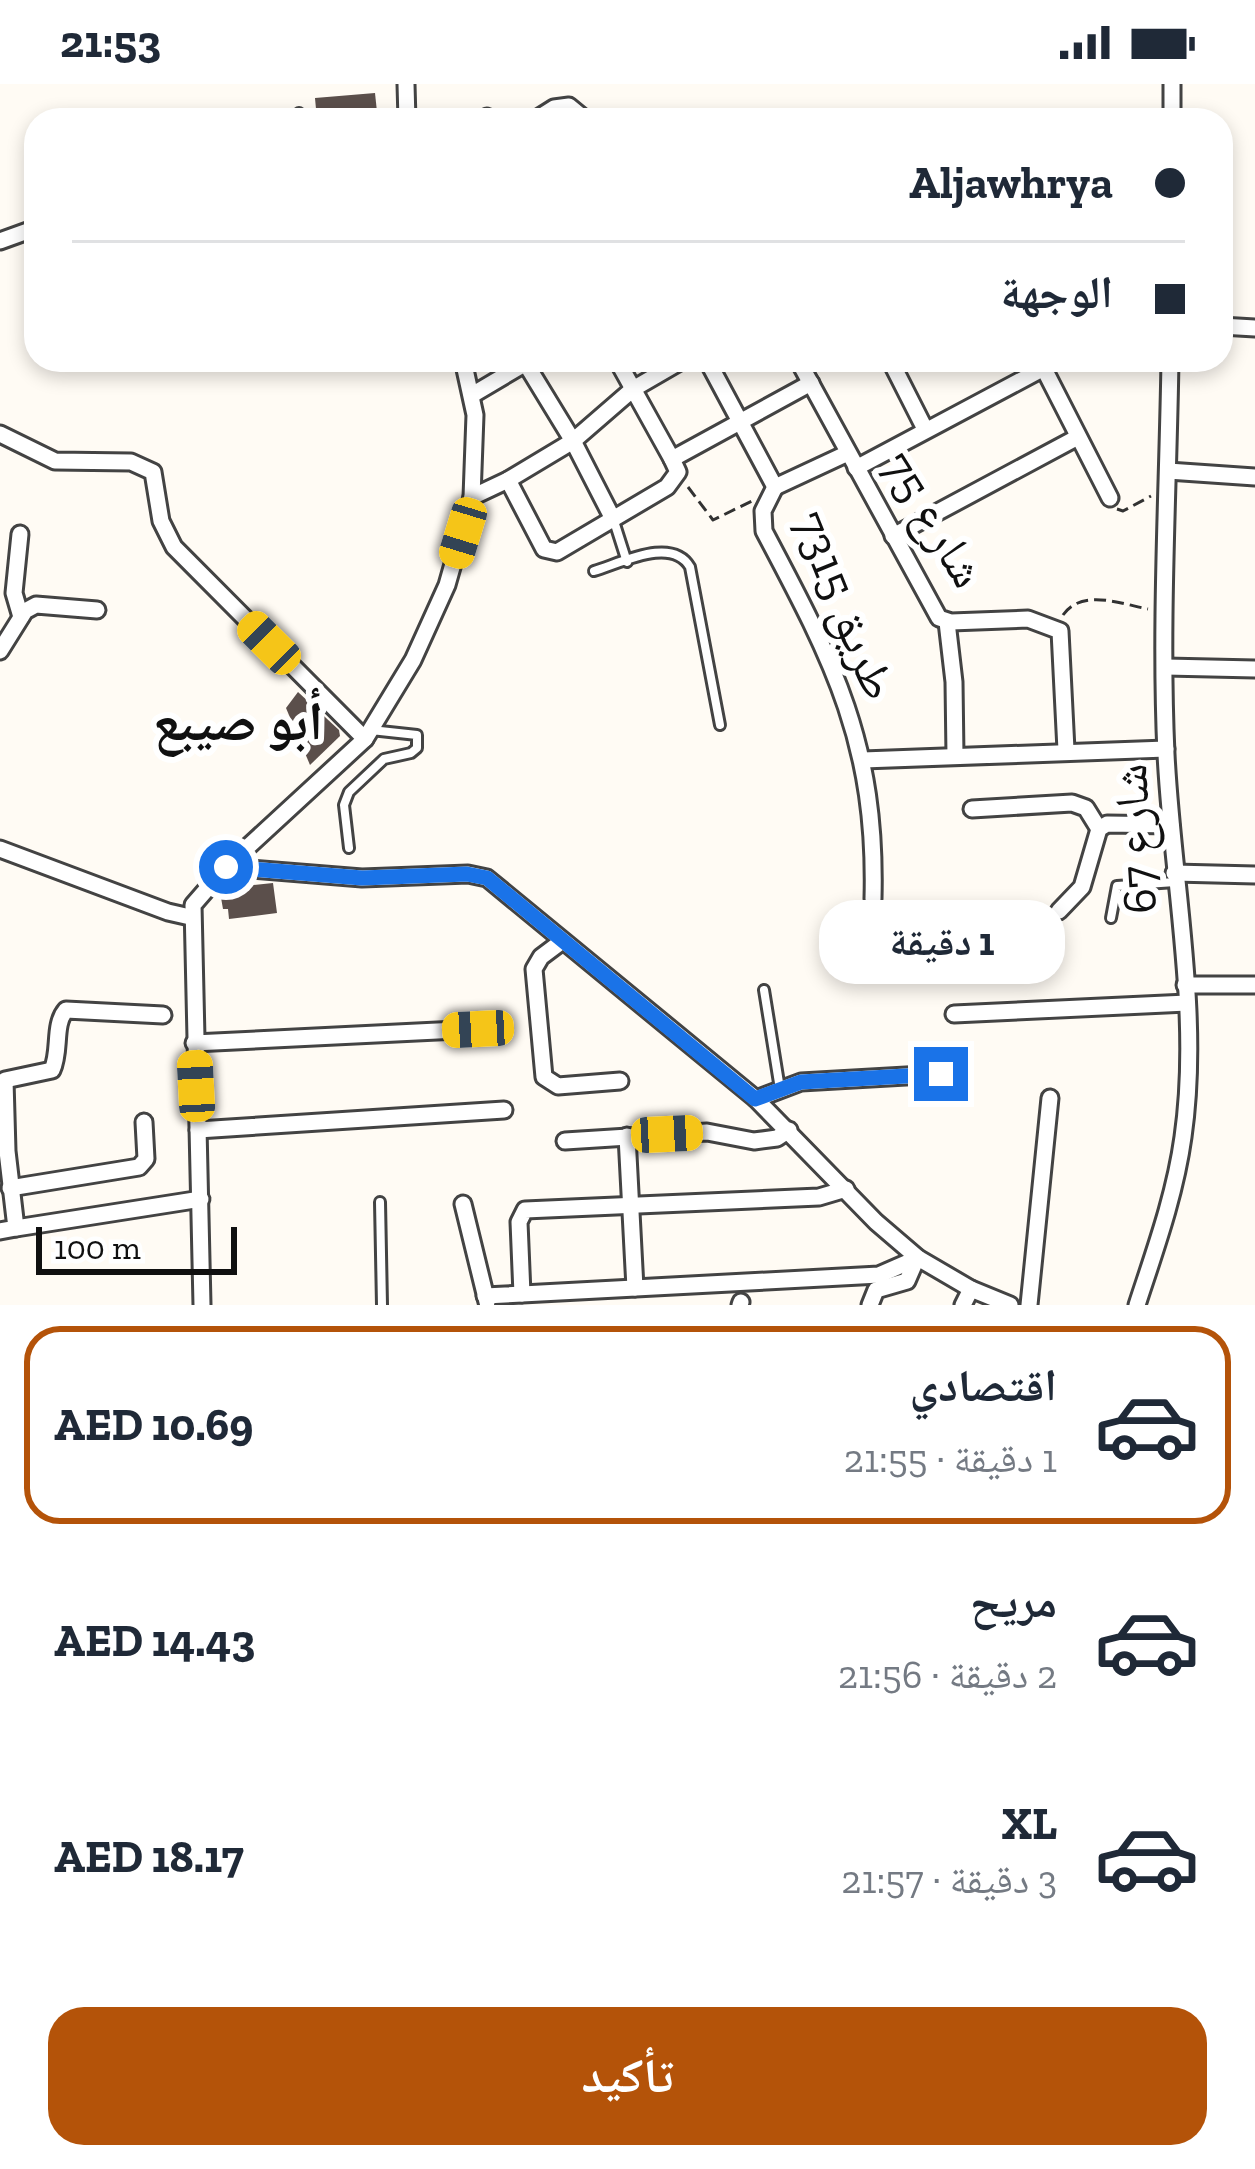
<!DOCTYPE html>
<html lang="ar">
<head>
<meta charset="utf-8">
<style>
	:root { --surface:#fff; --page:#f2f2f3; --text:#1f2937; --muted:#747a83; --line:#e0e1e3; --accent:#b45309 }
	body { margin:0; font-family:"Zilla Slab","Noto Naskh Arabic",serif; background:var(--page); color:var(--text); direction:rtl; height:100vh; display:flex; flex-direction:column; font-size:45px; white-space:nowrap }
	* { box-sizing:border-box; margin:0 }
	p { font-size:39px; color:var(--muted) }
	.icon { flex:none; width:66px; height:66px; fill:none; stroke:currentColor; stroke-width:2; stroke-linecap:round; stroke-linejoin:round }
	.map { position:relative; height:1221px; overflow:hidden; direction:ltr }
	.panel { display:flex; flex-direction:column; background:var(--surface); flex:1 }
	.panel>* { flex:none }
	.top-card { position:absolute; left:24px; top:24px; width:1209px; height:264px; border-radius:36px; box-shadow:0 6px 18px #0003; direction:rtl; display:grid; align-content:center; height:264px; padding:0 48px; background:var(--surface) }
	.scale { position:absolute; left:36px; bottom:30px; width:201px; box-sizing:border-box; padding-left:12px; border:6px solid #101010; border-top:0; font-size:33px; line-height:42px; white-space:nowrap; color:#101010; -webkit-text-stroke:9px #fff; paint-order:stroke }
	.end { position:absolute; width:54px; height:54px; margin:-27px; border:15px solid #1a73e8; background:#fff; box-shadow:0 0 0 6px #fff }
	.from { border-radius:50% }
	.bubble { position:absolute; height:84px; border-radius:36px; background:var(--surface); box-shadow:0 6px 18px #0003; font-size:39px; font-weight:700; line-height:84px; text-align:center; direction:rtl }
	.car { position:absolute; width:36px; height:72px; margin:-36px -18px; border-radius:15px; box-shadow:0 0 9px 3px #0007; background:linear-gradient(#f5c518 24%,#345 0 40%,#f5c518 0 76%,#345 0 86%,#f5c518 0) }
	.top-card b { display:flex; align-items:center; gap:42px; height:114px; font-size:45px }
	.top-card b+b { border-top:3px solid var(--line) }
	.top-card i { width:30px; height:30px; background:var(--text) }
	ul { padding:21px 0 0; list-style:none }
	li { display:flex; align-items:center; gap:36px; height:198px; margin:0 24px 18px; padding:0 24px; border:6px solid transparent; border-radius:36px }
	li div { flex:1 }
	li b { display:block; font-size:45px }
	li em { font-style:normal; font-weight:700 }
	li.current { border-color:var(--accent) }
	li>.icon { width:108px; height:108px; stroke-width:1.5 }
	.cta { display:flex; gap:24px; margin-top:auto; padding:24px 48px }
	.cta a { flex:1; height:138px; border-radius:36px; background:var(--accent); color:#fff; font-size:48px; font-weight:700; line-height:138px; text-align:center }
	.status { display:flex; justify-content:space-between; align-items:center; height:84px; padding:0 60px; background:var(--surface); direction:ltr }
	.status svg { height:33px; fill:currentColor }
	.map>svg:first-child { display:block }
	.building { fill:#5b4f4b }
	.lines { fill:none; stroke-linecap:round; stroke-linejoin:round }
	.service-casing { stroke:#434343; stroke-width:14 }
	.minor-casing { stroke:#434343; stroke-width:21 }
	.path { stroke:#323232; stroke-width:3; stroke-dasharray:12 6; stroke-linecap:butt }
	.service { stroke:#fff; stroke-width:8 }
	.minor { stroke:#fff; stroke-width:15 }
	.route { stroke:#1a73e8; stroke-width:15 }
	.labels { text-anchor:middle; stroke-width:12; stroke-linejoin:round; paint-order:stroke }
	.street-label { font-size:48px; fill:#101010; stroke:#fff }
	.quarter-label { font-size:54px; font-weight:bold; fill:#101010; stroke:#fff }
</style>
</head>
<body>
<div class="status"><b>21:53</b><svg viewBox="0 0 49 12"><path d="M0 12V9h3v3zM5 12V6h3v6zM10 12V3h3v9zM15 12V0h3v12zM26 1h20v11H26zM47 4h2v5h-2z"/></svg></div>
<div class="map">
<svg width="1255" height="1221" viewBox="0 0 1255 1221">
	<rect width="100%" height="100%" fill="#fffbf4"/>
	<g class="building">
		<path d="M375 9 377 28 317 36 315 14Z"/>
		<path d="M298 608 339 646 340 652 310 681 286 624Z"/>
		<path d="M231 795 243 796V802L273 799 277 829 229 835 228 825H223L220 808Z"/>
	</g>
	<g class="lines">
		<g class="service-casing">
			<g id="service">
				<path d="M299 36V29"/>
				<path d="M613 434 627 478"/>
				<path d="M594 487C621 479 672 452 690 483L720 641"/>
				<path d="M349 764 344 721 349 708 384 675 411 669 417 664V651L371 646"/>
				<path d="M1111 834 1117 802 1175 798"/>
				<path d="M764 906 780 1005"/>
				<path d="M380 1118 382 1221"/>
			</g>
		</g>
		<g class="minor-casing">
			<g id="minor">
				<path d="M406 0 407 36"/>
				<path d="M487 33 489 36"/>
				<path d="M535 36 554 24 569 22 586 36"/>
				<path d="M1172 36V0"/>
				<path d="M0 157 36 144"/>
				<path d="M1221 242 1255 244"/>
				<path d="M617 276 672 375"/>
				<path d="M707 276 775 403"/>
				<path d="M798 276 939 534 951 538 1028 535 1060 547 1066 666"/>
				<path d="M890 276 925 345"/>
				<path d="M1041 279 1110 414"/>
				<path d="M526 280 573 357 612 433"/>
				<path d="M472 311 531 276"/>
				<path d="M0 350 55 377 131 378 153 388 161 437 174 463 365 655"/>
				<path d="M856 384 1044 284"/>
				<path d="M1168 387 1255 393"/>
				<path d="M508 396 544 465 557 468 667 403 678 388 672 375 811 299"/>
				<path d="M775 403 763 427 764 447C834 579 877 661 873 815"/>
				<path d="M775 403 848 369"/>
				<path d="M472 413 508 396 573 357 633 305 683 276"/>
				<path d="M20 450 14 509 21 533"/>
				<path d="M893 452 1078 353"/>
				<path d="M947 538 954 598 955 672"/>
				<path d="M0 567 25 527 36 521 97 526"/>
				<path d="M1166 583 1255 585"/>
				<path d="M863 676 1166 665"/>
				<path d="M972 725 1072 719 1086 724 1099 745"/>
				<path d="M0 765 168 828 190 833"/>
				<path d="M226 783 362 794 468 790 487 794 756 1015 876 1138 918 1174 971 1205 1010 1221"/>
				<path d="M1174 789 1255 791"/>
				<path d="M1059 827 1082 803 1099 745 1107 740 1171 741"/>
				<path d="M561 858 541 873 534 885 544 993 558 1002 620 997"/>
				<path d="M1185 901H1255"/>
				<path d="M954 930 1187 919"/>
				<path d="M194 959 478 945"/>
				<path d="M756 1015 801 998 941 990"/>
				<path d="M198 1046 504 1026"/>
				<path d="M627 1052 635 1204"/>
				<path d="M565 1057 707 1048 754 1057 777 1054 789 1046"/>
				<path d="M10 1104 139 1083 146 1075 144 1038"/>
				<path d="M463 1120 487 1218"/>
				<path d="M16 1144 201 1115"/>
				<path d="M0 1147 16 1144 7 1067 5 996 52 986C61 967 53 941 66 926L163 931"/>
				<path d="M522 1210 519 1138 525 1126 819 1113 846 1105"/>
				<path d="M485 1212 879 1191 918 1174"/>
				<path d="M202 1221 193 821 226 783 365 655 413 576 447 501 472 413 475 331 463 276"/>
				<path d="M740 1221 741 1218"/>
				<path d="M870 1221 876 1206 907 1197 917 1174"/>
				<path d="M963 1221 971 1205"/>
				<path d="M1029 1221 1050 1014"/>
				<path d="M1137 1221C1155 1166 1175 1111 1183 1053 1201 929 1172 795 1166 670 1160 539 1168 407 1170 276"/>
			</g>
		</g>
		<g class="path">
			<path d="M688 403 713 436 754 416"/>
			<path d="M1117 425 1123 427 1151 412"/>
			<path d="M1063 531C1082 504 1121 520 1148 525"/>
		</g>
		<use href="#service" class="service"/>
		<use href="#minor" class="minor"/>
	</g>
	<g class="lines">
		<path class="route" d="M226 783 362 794 467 790 487 794 755 1015 801 998 941 990"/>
	</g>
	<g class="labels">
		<g class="street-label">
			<text transform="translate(934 435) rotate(58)" y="17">شارع 75</text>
			<text transform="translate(846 521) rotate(68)" y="17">طريق 7315</text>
			<text transform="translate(1134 755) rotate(-94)" y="17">شارع 67</text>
		</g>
		<g class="quarter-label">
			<text x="238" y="656">أبو صيبع</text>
		</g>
	</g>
</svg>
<div class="scale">100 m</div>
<i class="end from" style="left:226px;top:783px"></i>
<i class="end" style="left:941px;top:990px"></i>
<div class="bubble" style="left:819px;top:816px;width:246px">1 دقيقة</div>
<i class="car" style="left:463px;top:449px;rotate:197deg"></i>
<i class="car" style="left:269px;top:559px;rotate:315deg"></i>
<i class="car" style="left:478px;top:945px;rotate:267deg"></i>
<i class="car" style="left:196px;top:1002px;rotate:357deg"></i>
<i class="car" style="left:667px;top:1050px;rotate:87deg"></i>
<div class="top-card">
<b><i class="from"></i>Aljawhrya</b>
<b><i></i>الوجهة</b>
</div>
</div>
<section class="panel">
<ul>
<li class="current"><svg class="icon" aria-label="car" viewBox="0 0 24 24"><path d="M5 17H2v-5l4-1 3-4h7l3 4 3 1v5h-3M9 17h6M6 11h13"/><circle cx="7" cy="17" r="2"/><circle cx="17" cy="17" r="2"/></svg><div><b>اقتصادي</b><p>1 دقيقة · 21:55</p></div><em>AED 10.69</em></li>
<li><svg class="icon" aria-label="car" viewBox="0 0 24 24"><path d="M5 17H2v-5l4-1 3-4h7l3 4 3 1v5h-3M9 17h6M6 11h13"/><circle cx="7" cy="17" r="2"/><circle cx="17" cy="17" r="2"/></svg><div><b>مريح</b><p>2 دقيقة · 21:56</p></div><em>AED 14.43</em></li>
<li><svg class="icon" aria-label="car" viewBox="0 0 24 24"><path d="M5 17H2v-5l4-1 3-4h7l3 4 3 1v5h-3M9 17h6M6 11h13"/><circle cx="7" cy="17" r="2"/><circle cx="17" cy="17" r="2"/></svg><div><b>XL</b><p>3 دقيقة · 21:57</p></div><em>AED 18.17</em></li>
</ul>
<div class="cta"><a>تأكيد</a></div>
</section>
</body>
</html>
